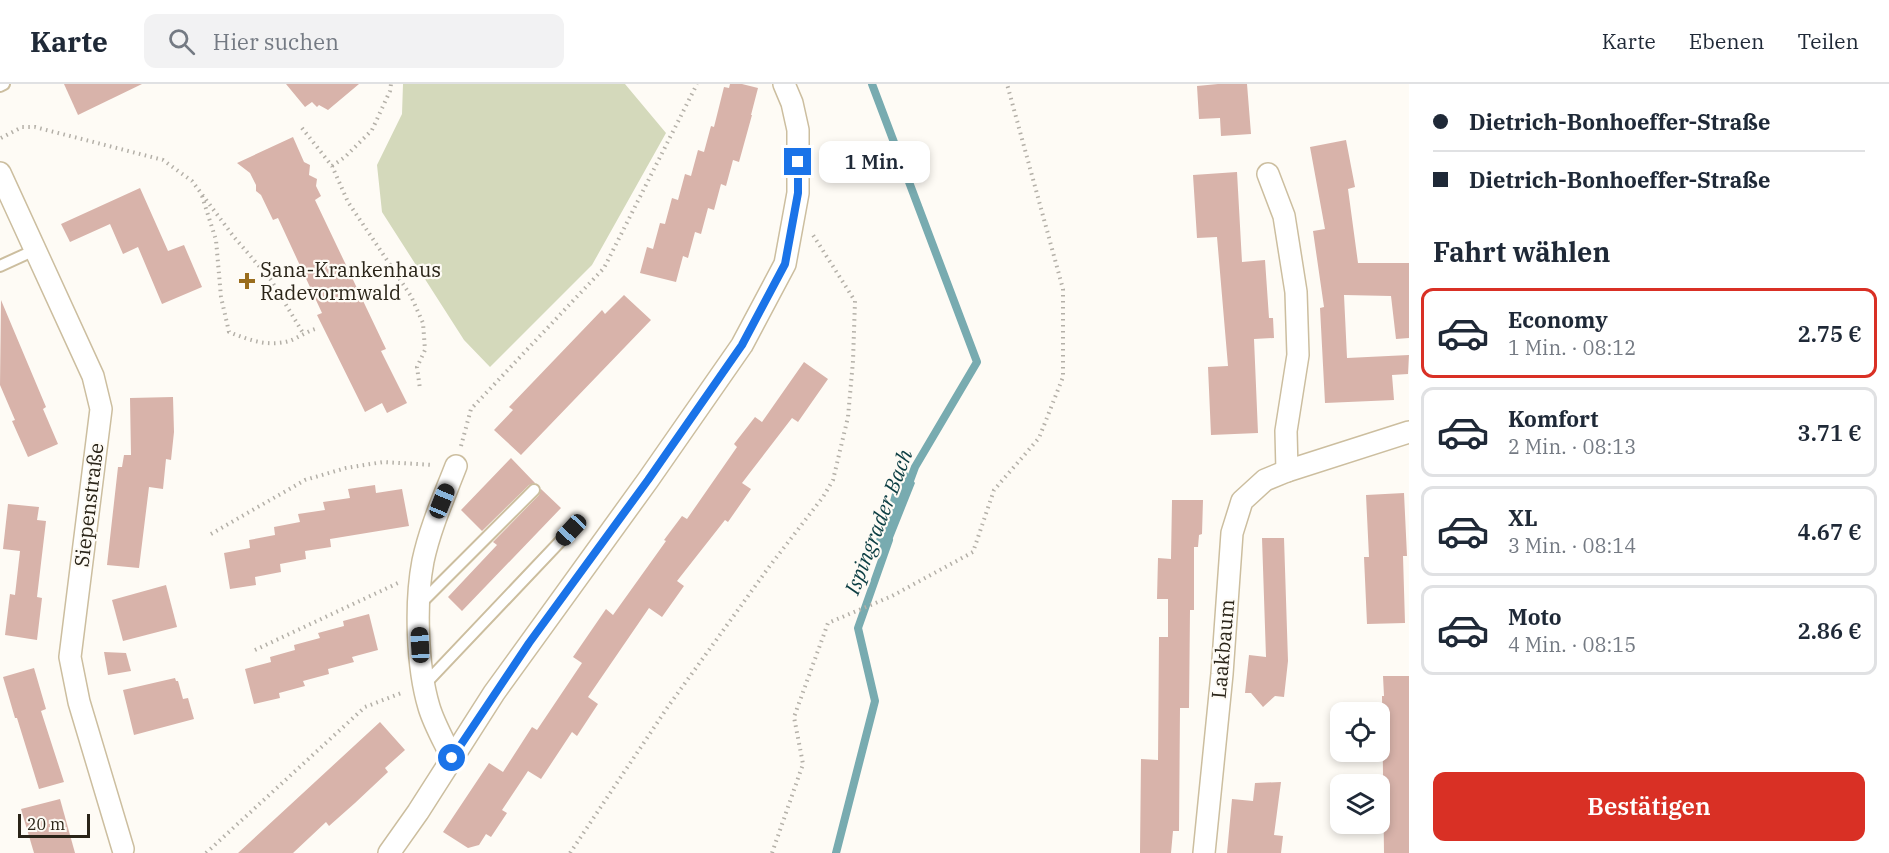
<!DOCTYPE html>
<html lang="de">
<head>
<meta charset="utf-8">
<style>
	:root { --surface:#fff; --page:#f2f2f3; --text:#1f2937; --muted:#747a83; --line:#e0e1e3; --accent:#d93025 }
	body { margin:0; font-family:"IBM Plex Serif",serif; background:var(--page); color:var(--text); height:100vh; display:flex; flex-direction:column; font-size:22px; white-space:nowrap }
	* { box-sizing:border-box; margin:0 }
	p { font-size:20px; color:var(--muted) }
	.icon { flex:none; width:33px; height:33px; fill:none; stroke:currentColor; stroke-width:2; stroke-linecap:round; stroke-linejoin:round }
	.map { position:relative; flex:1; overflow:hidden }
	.sheet { display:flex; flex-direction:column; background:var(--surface); width:480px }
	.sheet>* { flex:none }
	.banner { display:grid; align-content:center; height:132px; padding:0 24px; background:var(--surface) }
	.controls { position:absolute; left:1330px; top:618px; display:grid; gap:12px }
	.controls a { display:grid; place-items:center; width:60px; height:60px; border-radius:12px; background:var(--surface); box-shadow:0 3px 9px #0003; font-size:30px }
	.scale { position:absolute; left:18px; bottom:15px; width:72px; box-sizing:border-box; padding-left:6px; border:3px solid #2a2418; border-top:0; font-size:16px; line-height:21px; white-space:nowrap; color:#2a2418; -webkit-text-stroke:4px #fefbf5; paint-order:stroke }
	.end { position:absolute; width:27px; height:27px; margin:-14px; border:8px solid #1a73e8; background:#fff; box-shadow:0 0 0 3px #fff }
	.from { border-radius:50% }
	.bubble { position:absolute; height:42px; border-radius:12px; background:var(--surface); box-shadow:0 3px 9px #0003; font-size:20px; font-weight:600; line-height:42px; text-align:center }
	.car { position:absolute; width:18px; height:36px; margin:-18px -9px; border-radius:8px; box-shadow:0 0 4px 2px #0007; background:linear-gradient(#222 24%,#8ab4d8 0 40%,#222 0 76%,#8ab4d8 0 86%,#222 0) }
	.banner b { display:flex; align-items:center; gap:21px; height:57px; font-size:22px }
	.banner b+b { border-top:2px solid var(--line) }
	.banner i { width:15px; height:15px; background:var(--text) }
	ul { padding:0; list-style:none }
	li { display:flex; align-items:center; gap:18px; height:90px; margin:0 12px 9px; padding:0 12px; border:3px solid var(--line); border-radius:12px }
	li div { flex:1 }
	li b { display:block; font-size:22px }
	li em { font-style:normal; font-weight:600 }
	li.current { border-color:var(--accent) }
	li>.icon { width:54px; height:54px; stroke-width:1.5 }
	h2 { padding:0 24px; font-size:27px; line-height:72px }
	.cta { display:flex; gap:12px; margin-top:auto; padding:12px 24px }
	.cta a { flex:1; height:69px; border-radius:12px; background:var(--accent); color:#fff; font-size:24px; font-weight:600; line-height:69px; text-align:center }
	header { display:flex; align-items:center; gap:36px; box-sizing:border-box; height:84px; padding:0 30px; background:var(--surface); border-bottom:2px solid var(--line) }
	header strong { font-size:28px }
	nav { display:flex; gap:33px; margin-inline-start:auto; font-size:21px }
	.search { width:420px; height:54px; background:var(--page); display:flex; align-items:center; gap:15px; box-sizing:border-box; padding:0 21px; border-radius:12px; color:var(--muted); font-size:22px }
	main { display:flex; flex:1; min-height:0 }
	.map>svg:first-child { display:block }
	.green { fill:#d4d9bb }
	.water { fill:#78abb0 }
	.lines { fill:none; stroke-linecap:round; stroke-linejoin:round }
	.stream { stroke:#78abb0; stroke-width:8 }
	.building { fill:#d8b3aa }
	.lane-casing { stroke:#ccbe9f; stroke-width:14 }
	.street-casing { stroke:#ccbe9f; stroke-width:24 }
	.path { stroke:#b4b0a8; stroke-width:4; stroke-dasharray:1.5 4.5; stroke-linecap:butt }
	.lane { stroke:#fff; stroke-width:10 }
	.street { stroke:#fff; stroke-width:21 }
	.route { stroke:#1a73e8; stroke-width:8 }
	.poi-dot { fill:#9a6d1d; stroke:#fefbf5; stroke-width:2 }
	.labels { text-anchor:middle; stroke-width:4.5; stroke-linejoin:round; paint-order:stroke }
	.poi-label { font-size:20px; fill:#2a2418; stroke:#fefbf5; text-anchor:start }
	.street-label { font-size:20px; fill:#2a2418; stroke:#fefbf5 }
	.water-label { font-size:21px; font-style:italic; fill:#0b3d42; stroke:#fefbf5 }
</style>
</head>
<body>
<header>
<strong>Karte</strong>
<div class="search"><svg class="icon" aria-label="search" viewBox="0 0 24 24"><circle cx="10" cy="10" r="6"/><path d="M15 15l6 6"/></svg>Hier suchen</div>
<nav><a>Karte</a><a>Ebenen</a><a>Teilen</a></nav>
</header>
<main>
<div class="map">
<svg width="1409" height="769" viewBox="0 0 1409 769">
	<rect width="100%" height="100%" fill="#fefbf5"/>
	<path class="green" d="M403 0H625L666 49 592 181 490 283 464 256 382 128 377 81 402 30Z"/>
	<path class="water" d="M904 384 915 399 889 464 879 471 875 458 886 432 894 402Z"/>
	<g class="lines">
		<g class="stream">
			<path d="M872 0 977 278 915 383 908 402"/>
			<path d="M836 769 875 617 858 544 889 456"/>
		</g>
	</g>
	<g class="building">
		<path d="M64 0H142L78 31Z"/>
		<path d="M286 0H359L328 26 319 21 317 23 312 18 305 23Z"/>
		<path d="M730 0H742L758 4 751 31H752L739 78 733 76 726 102 721 100 714 126 708 124 701 150 695 148 688 174 683 172 676 198 640 189 647 163 653 165 660 139 665 140 672 114 678 116 685 90 691 92 698 66 704 68 711 42 714 43 724 3 729 4Z"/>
		<path d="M1218 0H1247L1251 50 1221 52 1220 34 1199 35 1197 2Z"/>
		<path d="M293 53 304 78 310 81 309 91 317 95 316 102 321 112 315 116 386 265 381 267 407 319 387 329 382 319 365 328 317 231 322 229 278 134 273 136 261 111 256 107V101L250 89 237 79Z"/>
		<path d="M1346 56 1355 103 1348 105 1358 179H1409V254L1396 255 1391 212 1344 211 1347 274 1409 271 1408 290 1392 291 1394 316 1325 319 1320 224 1324 223 1313 147 1325 145 1310 63Z"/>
		<path d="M1237 88 1242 178 1265 176 1269 234H1273L1274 254 1254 255 1258 349 1211 351 1208 283 1228 282 1217 153 1197 154 1193 91Z"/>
		<path d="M140 104 168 167 184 161 202 203 162 220 138 163 123 170 110 140 70 158 61 140Z"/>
		<path d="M624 211 651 236 521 371 494 346 513 326 509 323 602 226 605 230Z"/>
		<path d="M1 216 46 323 43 325 58 360 28 373 12 337 15 336 0 301Z"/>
		<path d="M804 278 828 295 798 338 792 334 742 399 751 405 728 438 725 436 677 497 684 502 662 533 649 524 588 613 598 620 577 652 572 648 541 695 528 687 502 726 507 729 491 753 486 750 479 761 468 764 443 748 489 679 503 688 532 643 537 646 582 579 573 573 606 525 613 531 666 457 664 456 682 432 687 435 737 363 734 360 755 333 762 338Z"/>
		<path d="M173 313 174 348 171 376 166 375 163 405 149 403 139 484 107 481 118 383H122L124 371H131L130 314Z"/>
		<path d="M511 374 535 399 529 401 482 447 461 426Z"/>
		<path d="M375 401 376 409 402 405 409 442 330 455 331 463 305 467 306 475 280 480 281 488 255 493 256 501 230 505 224 469 250 464 249 456 275 451 274 443 300 438 298 430 325 426 323 418 350 414 348 405Z"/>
		<path d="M541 405 561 424 462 527 448 513 497 461 493 458 539 411Z"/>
		<path d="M1404 409 1407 472H1403L1405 539 1367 540 1364 473H1369L1366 411Z"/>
		<path d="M1172 416H1203L1202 450 1199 451 1198 463H1194V526H1190L1189 624H1180L1179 747H1173L1171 769H1140L1141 675 1158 676 1159 553H1168V515H1157L1158 474 1171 475Z"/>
		<path d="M8 420 39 423 37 436 46 437 37 513 42 514 37 556 5 551 10 510 15 511 20 467 3 465Z"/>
		<path d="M1262 454H1284L1288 577 1284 613 1275 612 1263 623 1251 609H1245L1249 571 1266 573Z"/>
		<path d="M166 501 177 543 123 557 112 516Z"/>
		<path d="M369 530 378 566 352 573 354 578 328 585 329 590 303 597 305 602 279 609 280 614 254 620 245 585 271 578 270 573 295 566 294 561 320 554 318 549 344 542 343 537Z"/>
		<path d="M104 568 126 569 131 587 108 591Z"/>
		<path d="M34 584 46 625 41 627 64 698 39 705 17 634H15L3 593Z"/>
		<path d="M1383 592H1409V769H1384L1382 612H1384Z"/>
		<path d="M175 594 176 597H178L183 615 188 614 194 635 134 651 123 606Z"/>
		<path d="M380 638 405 666 385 684 388 688 355 719 329 742 326 738 293 769H238Z"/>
		<path d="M1281 698 1274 751 1283 752 1281 769H1227L1232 715 1253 717 1255 699Z"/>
		<path d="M60 715 75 769H34L21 725Z"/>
	</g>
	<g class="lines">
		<g class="lane-casing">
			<g id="lane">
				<path d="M0 2 4 0"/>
				<path d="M0 182 35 166"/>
				<path d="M420 520 534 406"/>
				<path d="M425 600 571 446"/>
			</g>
		</g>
		<g class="street-casing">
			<g id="street">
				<path d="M0 89 93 292 101 325 70 573 79 618 123 765"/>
				<path d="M1268 90 1284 132 1296 208 1298 271 1286 347 1287 387"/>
				<path d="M452 674C444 657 434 640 429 623 417 583 415 519 423 477 430 444 444 413 456 382"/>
				<path d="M389 769 418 728 494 609 648 396 742 261 785 180 798 109V46L792 19 784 0"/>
				<path d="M1204 769 1222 590 1232 449 1242 417 1265 396 1287 387 1409 348"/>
			</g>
		</g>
		<g class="path">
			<path d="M302 44 332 82 348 118 411 212 423 239 425 266 417 283 420 305"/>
			<path d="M1 54 22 43H35L163 76 192 97 234 153 271 196 303 249"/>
			<path d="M332 82 345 73 372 46 390 7 391 0"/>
			<path d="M202 112 216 156 221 213 229 248C249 256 267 263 289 257 296 255 306 248 315 245"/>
			<path d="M461 362 471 325 604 184 697 0"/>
			<path d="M211 450 305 396 346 384 383 378 434 381"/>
			<path d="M255 566 398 499"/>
			<path d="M206 769 365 623 404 608"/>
			<path d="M570 769 667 624 769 483 823 413 833 396 848 333 853 277 855 217 813 151"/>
			<path d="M772 769 803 680 794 633 828 539 892 512 973 468 994 406 1039 354 1063 293V205L1007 0"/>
		</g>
		<use href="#lane" class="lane"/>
		<use href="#street" class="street"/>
	</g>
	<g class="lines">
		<path class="route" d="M452 674 529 559 648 396 742 261 785 180 798 109V78"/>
	</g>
	<path class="poi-dot" d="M244 188h6v6h6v6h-6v6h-6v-6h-6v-6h6z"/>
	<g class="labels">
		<g class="poi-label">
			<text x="260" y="193">Sana-Krankenhaus<tspan x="260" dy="23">Radevormwald</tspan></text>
		</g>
		<g class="street-label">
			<text transform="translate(89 421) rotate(-83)" y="7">Siepenstraße</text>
			<text transform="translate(1223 565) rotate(-85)" y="7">Laakbaum</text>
		</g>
		<g class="water-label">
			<text transform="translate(879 438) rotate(-69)" y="7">Ispingrader Bach</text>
		</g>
	</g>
</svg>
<div class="controls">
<a><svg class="icon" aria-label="locate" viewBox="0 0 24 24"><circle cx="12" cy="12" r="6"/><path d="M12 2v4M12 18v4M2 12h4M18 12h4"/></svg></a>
<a><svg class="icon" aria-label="layers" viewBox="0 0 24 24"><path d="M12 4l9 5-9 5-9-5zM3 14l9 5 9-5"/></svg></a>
</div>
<div class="scale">20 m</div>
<i class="end from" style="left:452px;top:674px"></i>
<i class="end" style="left:798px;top:78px"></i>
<div class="bubble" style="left:819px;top:57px;width:111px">1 Min.</div>
<i class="car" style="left:442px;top:417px;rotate:22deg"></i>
<i class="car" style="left:571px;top:446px;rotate:223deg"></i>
<i class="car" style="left:420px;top:561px;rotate:357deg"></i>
</div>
<section class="sheet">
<div class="banner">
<b><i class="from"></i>Dietrich-Bonhoeffer-Straße</b>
<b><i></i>Dietrich-Bonhoeffer-Straße</b>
</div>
<h2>Fahrt wählen</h2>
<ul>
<li class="current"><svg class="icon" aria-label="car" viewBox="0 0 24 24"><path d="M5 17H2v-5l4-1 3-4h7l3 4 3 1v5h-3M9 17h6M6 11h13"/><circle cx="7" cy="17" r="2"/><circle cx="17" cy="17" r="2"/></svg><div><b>Economy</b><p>1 Min. · 08:12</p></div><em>2.75 €</em></li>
<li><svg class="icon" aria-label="car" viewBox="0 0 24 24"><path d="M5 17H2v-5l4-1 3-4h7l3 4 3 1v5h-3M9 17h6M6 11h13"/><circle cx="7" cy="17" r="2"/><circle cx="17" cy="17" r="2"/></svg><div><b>Komfort</b><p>2 Min. · 08:13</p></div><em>3.71 €</em></li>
<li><svg class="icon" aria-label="car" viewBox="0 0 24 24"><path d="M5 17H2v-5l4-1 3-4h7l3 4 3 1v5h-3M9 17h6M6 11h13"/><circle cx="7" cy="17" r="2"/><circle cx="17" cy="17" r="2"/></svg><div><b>XL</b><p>3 Min. · 08:14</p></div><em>4.67 €</em></li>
<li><svg class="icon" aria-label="car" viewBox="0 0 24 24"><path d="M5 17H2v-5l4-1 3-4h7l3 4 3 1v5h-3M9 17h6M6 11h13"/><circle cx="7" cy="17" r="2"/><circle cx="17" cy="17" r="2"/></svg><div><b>Moto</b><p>4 Min. · 08:15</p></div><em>2.86 €</em></li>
</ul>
<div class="cta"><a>Bestätigen</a></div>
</section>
</main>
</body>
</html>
